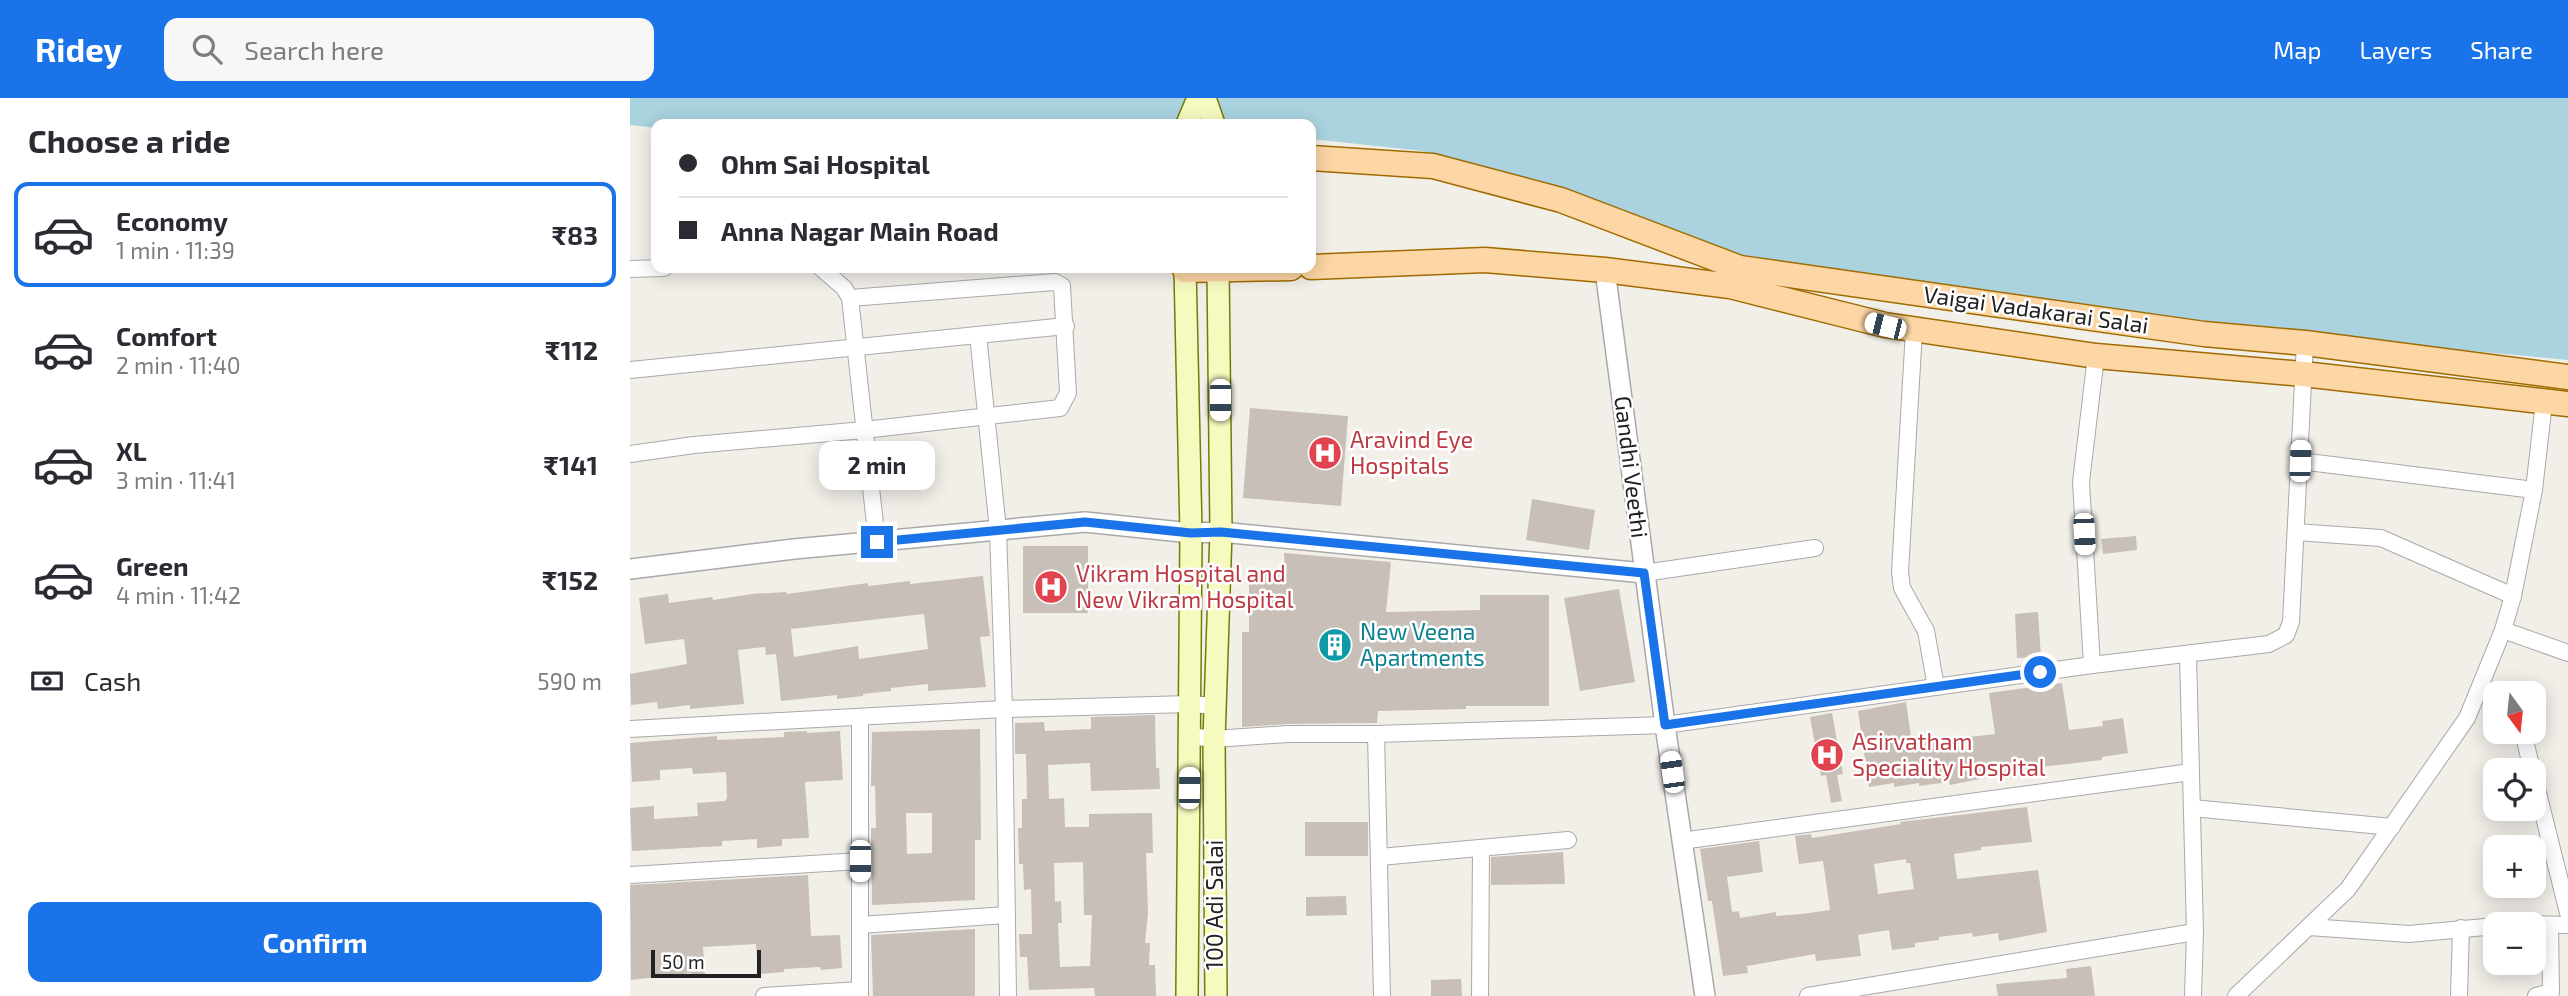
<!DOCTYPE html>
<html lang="en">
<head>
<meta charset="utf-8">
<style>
	:root { --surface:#fff; --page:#f7f7f7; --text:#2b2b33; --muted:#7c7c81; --line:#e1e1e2; --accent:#1a73e8 }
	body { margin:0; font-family:"Exo 2",sans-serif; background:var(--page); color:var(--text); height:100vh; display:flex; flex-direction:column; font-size:26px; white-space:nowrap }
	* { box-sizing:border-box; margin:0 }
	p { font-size:23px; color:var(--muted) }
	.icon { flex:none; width:38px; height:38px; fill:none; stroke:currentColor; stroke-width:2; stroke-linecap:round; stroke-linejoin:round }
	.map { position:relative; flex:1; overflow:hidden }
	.sheet { display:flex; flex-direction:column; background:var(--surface); width:630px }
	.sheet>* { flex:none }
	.banner { position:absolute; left:21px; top:21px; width:665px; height:154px; border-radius:14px; box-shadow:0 4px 18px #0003; display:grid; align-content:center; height:154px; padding:0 28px; background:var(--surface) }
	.needle { width:46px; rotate:165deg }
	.fabs { position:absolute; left:1853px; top:583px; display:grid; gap:14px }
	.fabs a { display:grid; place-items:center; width:63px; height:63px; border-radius:14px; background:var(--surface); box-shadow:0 4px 18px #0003; font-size:35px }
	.scale { position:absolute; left:21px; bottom:18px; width:110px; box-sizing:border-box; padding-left:7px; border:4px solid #222; border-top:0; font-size:19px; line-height:24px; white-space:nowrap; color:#222; -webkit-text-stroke:5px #fff; paint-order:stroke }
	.end { position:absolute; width:32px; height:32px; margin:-16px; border:9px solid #1a73e8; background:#fff; box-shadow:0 0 0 4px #fff }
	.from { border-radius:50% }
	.bubble { position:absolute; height:49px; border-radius:14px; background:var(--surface); box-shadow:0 4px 18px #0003; font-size:23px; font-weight:700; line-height:49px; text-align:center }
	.car { position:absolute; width:21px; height:42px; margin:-21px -10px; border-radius:9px; box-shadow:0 0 5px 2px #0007; background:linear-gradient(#fff 24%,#345 0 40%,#fff 0 76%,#345 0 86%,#fff 0) }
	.banner b { display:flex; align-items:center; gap:24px; height:66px; font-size:26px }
	.banner b+b { border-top:2px solid var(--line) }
	.banner i { width:18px; height:18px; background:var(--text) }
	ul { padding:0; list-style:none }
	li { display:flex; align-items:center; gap:21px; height:105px; margin:0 14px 10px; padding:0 14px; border:4px solid transparent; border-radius:14px }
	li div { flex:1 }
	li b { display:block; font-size:26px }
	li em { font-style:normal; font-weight:700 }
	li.selected { border-color:var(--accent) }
	li>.icon { width:63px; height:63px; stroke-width:1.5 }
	h2 { padding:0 28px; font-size:32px; line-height:84px }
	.pay { display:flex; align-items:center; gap:18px; height:77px; padding:0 28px; font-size:26px }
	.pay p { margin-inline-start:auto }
	.cta { display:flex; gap:14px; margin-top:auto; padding:14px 28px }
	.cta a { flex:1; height:80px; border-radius:14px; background:var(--accent); color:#fff; font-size:28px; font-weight:700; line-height:80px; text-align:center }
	header { display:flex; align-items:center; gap:42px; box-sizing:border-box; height:98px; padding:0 35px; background:var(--accent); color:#fff }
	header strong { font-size:33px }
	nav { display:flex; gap:38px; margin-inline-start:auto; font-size:24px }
	.search { width:490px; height:63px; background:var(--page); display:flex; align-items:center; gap:18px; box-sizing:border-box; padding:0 24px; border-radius:14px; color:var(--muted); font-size:26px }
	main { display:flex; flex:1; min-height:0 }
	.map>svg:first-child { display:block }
	.water { fill:#aad3df }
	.building { fill:#c7bfb8; fill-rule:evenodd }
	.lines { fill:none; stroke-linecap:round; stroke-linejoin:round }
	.minor-casing { stroke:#a9a9a9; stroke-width:18 }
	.tertiary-casing { stroke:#a9a9a9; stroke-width:22 }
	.secondary-casing { stroke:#707d05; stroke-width:24 }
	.primary-casing { stroke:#a06b00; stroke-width:27 }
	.minor { stroke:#fff; stroke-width:16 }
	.tertiary { stroke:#fff; stroke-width:19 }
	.secondary { stroke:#f7fabf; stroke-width:21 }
	.primary { stroke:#fcd6a4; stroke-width:24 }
	.route { stroke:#1a73e8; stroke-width:9 }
	.labels { text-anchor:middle; stroke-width:5; stroke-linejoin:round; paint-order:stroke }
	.street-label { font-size:23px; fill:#222; stroke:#fff }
	.health-label { font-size:23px; fill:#be3a42; stroke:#fff; text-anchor:start }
	.culture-label { font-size:23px; fill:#0d838f; stroke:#fff; text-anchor:start }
</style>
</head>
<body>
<header>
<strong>Ridey</strong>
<div class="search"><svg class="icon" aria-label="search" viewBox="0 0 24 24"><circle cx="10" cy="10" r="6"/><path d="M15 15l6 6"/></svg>Search here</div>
<nav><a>Map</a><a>Layers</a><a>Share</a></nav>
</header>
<main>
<section class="sheet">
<h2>Choose a ride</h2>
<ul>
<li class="selected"><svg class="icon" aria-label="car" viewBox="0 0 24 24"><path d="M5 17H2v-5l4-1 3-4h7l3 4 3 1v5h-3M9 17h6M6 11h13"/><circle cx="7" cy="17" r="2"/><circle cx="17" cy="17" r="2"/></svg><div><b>Economy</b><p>1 min · 11:39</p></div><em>₹83</em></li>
<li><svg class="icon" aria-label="car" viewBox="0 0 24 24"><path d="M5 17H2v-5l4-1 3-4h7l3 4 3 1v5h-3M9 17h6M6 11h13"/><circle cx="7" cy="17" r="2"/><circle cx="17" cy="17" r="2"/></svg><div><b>Comfort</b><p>2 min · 11:40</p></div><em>₹112</em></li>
<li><svg class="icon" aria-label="car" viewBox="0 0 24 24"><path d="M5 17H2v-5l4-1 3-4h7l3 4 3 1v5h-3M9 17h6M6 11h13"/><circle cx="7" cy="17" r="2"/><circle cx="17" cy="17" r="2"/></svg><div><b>XL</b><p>3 min · 11:41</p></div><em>₹141</em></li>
<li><svg class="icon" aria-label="car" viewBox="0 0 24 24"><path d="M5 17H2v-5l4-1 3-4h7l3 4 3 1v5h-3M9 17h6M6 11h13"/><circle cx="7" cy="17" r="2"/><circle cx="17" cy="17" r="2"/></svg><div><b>Green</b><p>4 min · 11:42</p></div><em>₹152</em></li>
</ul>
<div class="pay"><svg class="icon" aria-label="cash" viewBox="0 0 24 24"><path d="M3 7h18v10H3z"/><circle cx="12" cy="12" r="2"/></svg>Cash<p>590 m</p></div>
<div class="cta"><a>Confirm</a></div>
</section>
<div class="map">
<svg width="1938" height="898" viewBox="0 0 1938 898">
	<rect width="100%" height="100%" fill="#f2efe9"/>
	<path class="water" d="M0 0H1938V262L1661 236 1168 170 1086 152 901 82 793 53 681 41V26H26V30L0 27Z"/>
	<g class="building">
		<path d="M620 310 718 318 711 408 613 400Z"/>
		<path d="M902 401 965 412 959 452 896 442Z"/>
		<path d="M1506 438 1507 452 1473 456 1471 441Z"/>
		<rect x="393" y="448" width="65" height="67"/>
		<path d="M654 455 761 464 756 514 850 512V497H919V608H836V611L748 613 747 625 658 626 612 629V534H619V475H655Z"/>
		<path d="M353 478 360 538 350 539 356 589 298 593V586L261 590V593L233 596V598L207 601V597L151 603 146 556 136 557 135 549 108 552 114 606 60 611V607L28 611 27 604 1 607 0 576 57 566 54 541 15 546 9 500 38 496 39 505 82 499 83 502 122 496 156 494 157 496 238 485V488L280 483V486ZM294 516 298 551 229 561 228 548 164 559 161 531Z"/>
		<path d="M989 491 1005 584 950 593 934 500Z"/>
		<path d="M1408 514 1411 559 1387 560 1385 516Z"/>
		<path d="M1432 585 1439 632 1473 628 1472 623 1493 620 1498 655 1472 659V662L1393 671 1394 678 1370 681 1369 677 1320 687 1319 684 1289 688V685L1264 689V685L1239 689 1228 613 1276 604 1282 646 1308 642 1309 647 1340 643 1339 639 1365 636 1359 595Z"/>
		<path d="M1202 615 1213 676 1207 677 1212 703 1201 705 1196 677 1191 678 1180 619Z"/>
		<path d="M525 617 526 670H529L530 691 461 693 460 665 418 667 419 701 434 700 435 729H459V716L522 715 523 755H516L518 815 515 845H520L519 867H525L526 898H465L464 890 399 892 397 859H390L389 836H402L401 791 394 792 393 766H389L388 730H392V701H397L396 656H385V625L414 624 415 633 461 631V619ZM453 764 454 817H462L460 868 430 869 428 825H432L431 803 425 804 424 765Z"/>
		<path d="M350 631 351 742H345V802L242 807 241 730H246L245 688H241L242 634ZM276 715H302V755L277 756Z"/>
		<path d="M177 633V635L210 633 213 682 175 684 179 740 152 741V748L127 750V741L92 743V748L2 753 0 710 24 708V721L68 718 67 705 95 703 97 700 96 674 63 676 62 670 30 672V682L2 684 0 645 87 638V642L154 639V634Z"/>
		<path d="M1397 709 1402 744 1351 749V752L1324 756 1327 781 1408 772 1417 834 1369 843 1368 835 1343 839 1342 835 1309 839V842L1285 845V849L1262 852 1259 832 1228 837 1231 858 1186 863 1185 856 1117 868 1118 875 1093 878 1082 803H1078L1070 751 1129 743 1133 774 1097 779 1102 814 1109 813 1110 820 1146 814V818L1172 816 1200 812 1193 763 1169 766 1165 738 1181 736 1182 740 1271 726 1270 724ZM1276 761V765H1280L1284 791 1248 796 1244 766Z"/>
		<rect x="675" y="724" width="63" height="34"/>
		<path d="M933 754 935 786 861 787V759Z"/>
		<path d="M178 777 181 838 210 837 212 870 191 872 190 869 154 871V874L128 876 126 846 73 849 75 878 61 879V875L1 882 0 787Z"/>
		<path d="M716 798 717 817 676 818V799Z"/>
		<path d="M345 831V898H243L241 837Z"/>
		<path d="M1461 868 1465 898H1368L1366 886 1437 880 1436 871Z"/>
		<path d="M831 881 832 898H801V882Z"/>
	</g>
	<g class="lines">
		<g class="minor-casing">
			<g id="minor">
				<path d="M191 170 214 190 220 200 247 444"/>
				<path d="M0 171 34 170"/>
				<path d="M1284 232 1270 474 1272 490 1296 533 1306 589"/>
				<path d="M348 237 368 432 374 611 378 898"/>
				<path d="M0 272 436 228"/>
				<path d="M0 356 64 347 234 332 430 310 438 295 432 188 425 184 220 200"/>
				<path d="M1670 363 1904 392"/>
				<path d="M1666 434 1751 440 1883 498"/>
				<path d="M1014 475 1185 450"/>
				<path d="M1873 532 1938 555"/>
				<path d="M1558 557 1565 834 1563 898"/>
				<path d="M1462 567 1451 384 1466 258"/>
				<path d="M230 619V898"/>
				<path d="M0 631 374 611 560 606 586 608"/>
				<path d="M1893 634 1902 672"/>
				<path d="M746 636 752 898"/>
				<path d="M560 638 584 641 658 636H746L1035 627 1462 567 1639 546 1656 537 1661 524 1675 245"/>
				<path d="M1904 679 1938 815"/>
				<path d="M1562 710 1762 729"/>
				<path d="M1051 743 1561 674"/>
				<path d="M750 759 938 742"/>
				<path d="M0 777 230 763"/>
				<path d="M1904 826 1938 827"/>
				<path d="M230 827 377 817"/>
				<path d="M1679 829 1779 836 1866 828"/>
				<path d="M134 898 230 892"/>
				<path d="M850 898 851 750"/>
				<path d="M1178 898 1565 834"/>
				<path d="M1606 898 1718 791 1837 620 1873 532 1883 498 1904 392 1914 304"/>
				<path d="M1829 898 1831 830"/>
				<path d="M1906 898 1921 894 1920 827"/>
			</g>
		</g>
		<g class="tertiary-casing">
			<g id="tertiary">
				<path d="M975 172 1035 627 1075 898"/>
				<path d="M0 471 164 451 455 424 561 435 591 434 1014 475"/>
			</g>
		</g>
		<g class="secondary-casing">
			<g id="secondary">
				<path d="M575 0 584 26"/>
				<path d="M557 26 568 0"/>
				<path d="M555 170 561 435 557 898"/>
				<path d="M586 898 584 641 591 434 588 170"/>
			</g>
		</g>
		<g class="primary-casing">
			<g id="primary">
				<path d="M681 60 803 68 931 102 1110 170 1574 236 1675 245 1938 279"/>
				<path d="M681 169 855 162 975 172 1100 188 1255 227 1466 258 1673 276 1938 306"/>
				<path d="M555 172 661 170"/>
			</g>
		</g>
		<use href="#minor" class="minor"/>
		<use href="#tertiary" class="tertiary"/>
		<use href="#secondary" class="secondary"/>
		<use href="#primary" class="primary"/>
	</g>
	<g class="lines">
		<path class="route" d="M247 444 455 424 561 435 591 434 1014 475 1035 627 1410 574"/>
	</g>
	<defs>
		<g id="hospital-disc" transform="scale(1.75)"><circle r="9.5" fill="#e0444e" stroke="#fff"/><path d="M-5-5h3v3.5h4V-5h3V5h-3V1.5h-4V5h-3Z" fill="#fff"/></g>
		<g id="building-disc" transform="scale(1.75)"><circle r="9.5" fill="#0f9aa8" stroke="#fff"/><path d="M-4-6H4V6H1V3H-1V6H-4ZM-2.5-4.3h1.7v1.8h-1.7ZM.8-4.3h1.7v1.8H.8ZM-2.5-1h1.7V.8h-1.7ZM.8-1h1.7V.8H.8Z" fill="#fff"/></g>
	</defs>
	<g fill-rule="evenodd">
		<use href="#hospital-disc" x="695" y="355"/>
		<use href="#hospital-disc" x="421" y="489"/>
		<use href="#building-disc" x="705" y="547"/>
		<use href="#hospital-disc" x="1197" y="657"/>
	</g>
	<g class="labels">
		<g class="street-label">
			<text transform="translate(1406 212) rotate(8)" y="8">Vaigai Vadakarai Salai</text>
			<text transform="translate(1001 369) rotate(83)" y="8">Gandhi Veethi</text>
			<text transform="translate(585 807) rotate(-90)" y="8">100 Adi Salai</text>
		</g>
		<g class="health-label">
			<text x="720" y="350">Aravind Eye<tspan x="720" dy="26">Hospitals</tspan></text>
			<text x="446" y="484">Vikram Hospital and<tspan x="446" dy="26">New Vikram Hospital</tspan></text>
			<text x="1222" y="652">Asirvatham<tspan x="1222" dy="26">Speciality Hospital</tspan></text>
		</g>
		<g class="culture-label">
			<text x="730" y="542">New Veena<tspan x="730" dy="26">Apartments</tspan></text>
		</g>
	</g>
</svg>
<div class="fabs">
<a><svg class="needle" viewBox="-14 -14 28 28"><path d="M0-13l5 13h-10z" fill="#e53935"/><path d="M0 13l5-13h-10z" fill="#7c7c81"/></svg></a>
<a><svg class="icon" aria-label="locate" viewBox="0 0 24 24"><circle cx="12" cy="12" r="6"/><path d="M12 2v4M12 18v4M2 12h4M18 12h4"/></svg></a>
<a>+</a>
<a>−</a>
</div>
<div class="scale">50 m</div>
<i class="end from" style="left:1410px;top:574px"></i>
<i class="end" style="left:247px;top:444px"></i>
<div class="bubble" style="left:189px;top:343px;width:116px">2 min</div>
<i class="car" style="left:1255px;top:228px;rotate:284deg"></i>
<i class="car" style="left:590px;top:302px;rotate:180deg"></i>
<i class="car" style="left:1670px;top:363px;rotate:2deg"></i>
<i class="car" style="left:1454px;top:436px;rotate:177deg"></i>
<i class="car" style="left:1042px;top:674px;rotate:352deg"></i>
<i class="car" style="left:559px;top:690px;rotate:1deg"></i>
<i class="car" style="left:230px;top:763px;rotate:180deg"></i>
<div class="banner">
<b><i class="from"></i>Ohm Sai Hospital</b>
<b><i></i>Anna Nagar Main Road</b>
</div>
</div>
</main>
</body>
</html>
